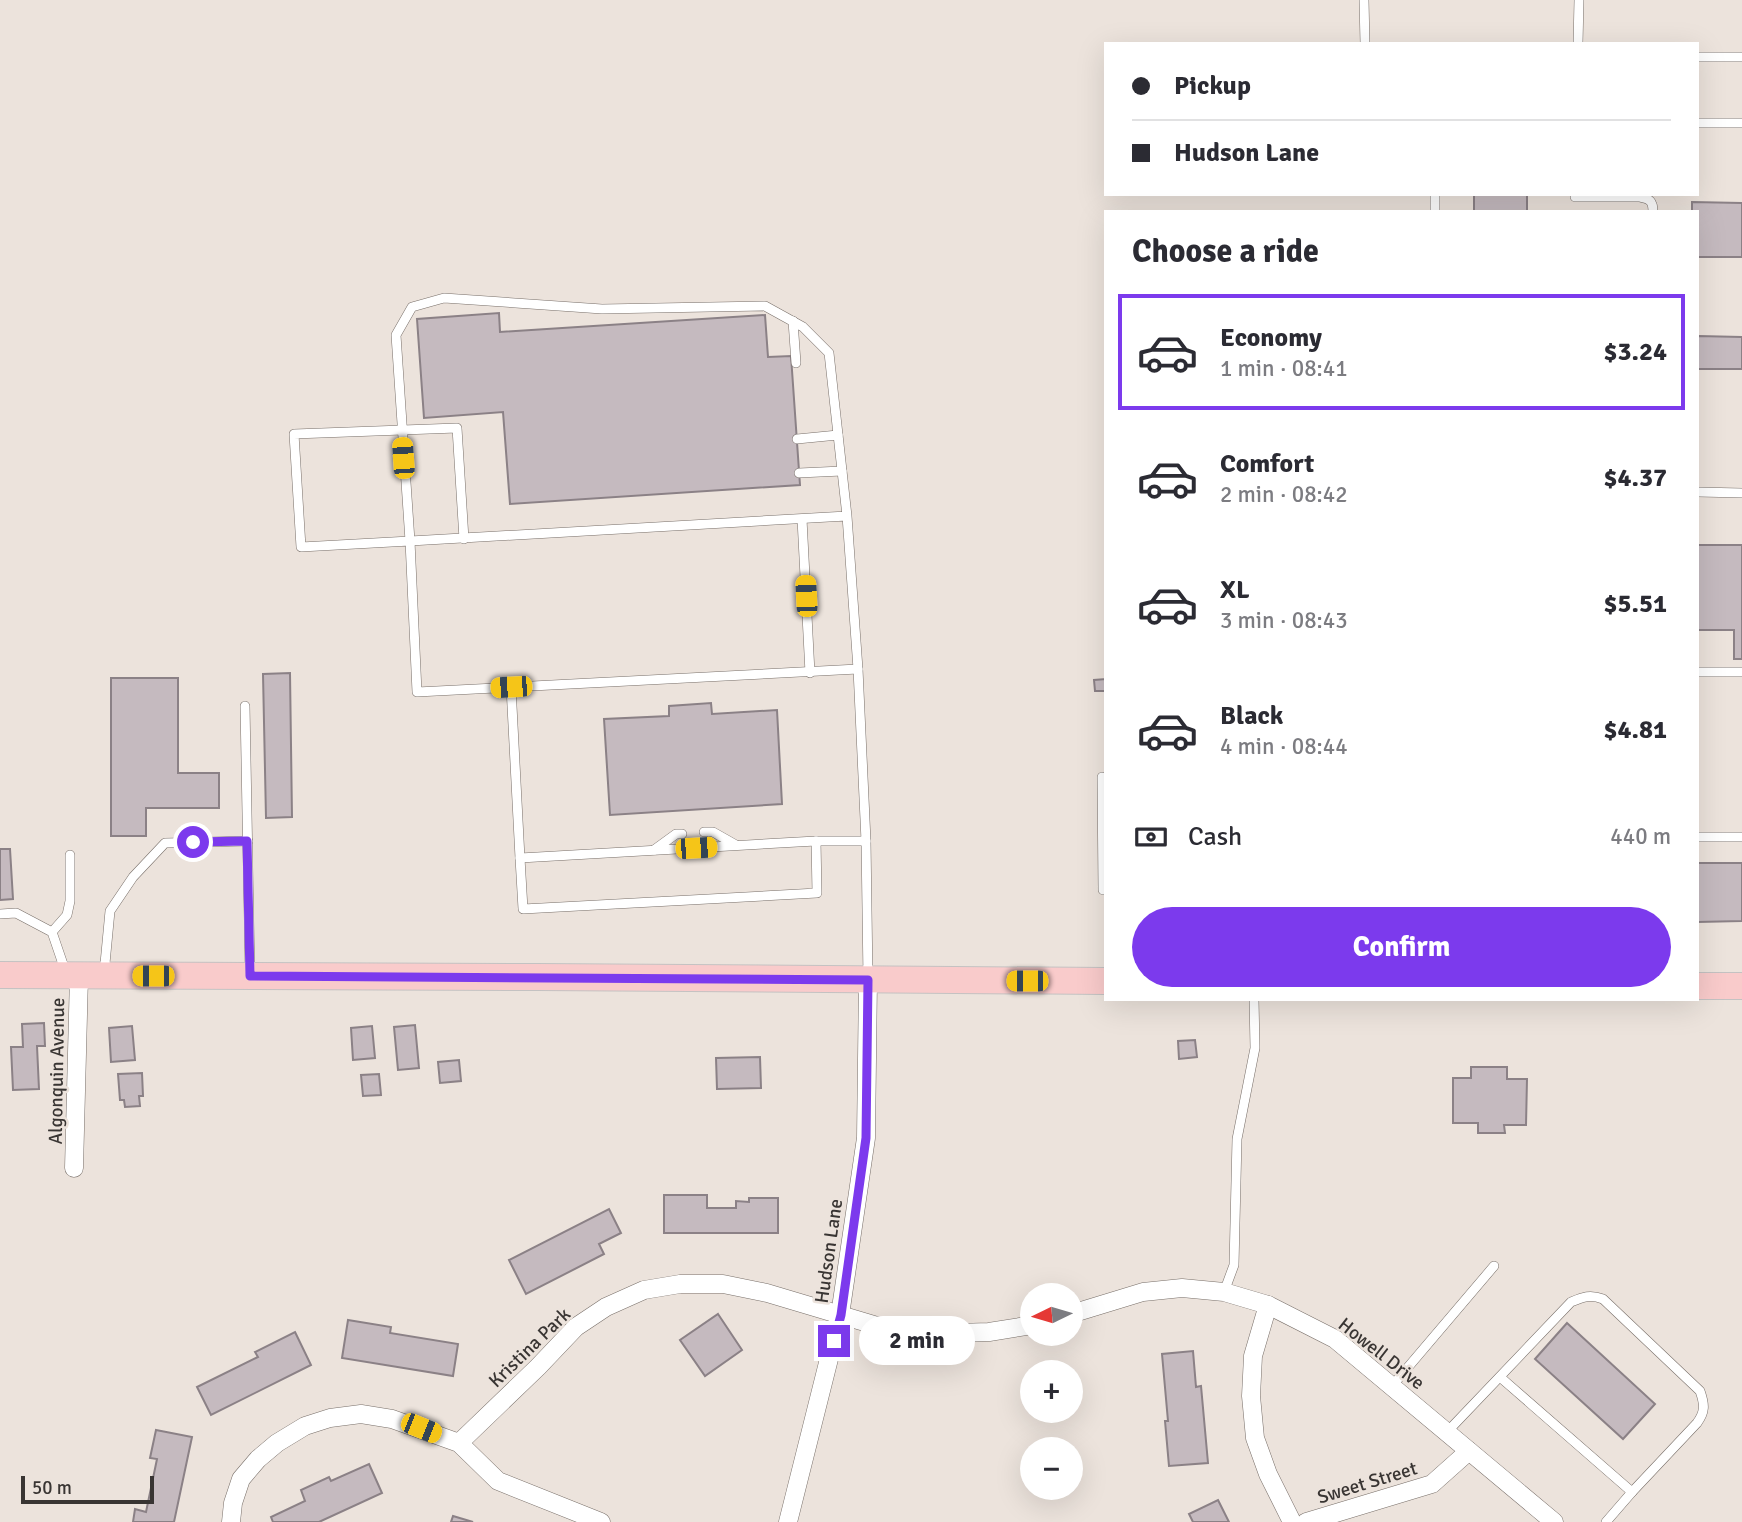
<!DOCTYPE html>
<html lang="en">
<head>
<meta charset="utf-8">
<style>
	:root { --surface:#fff; --page:#f2f2f3; --text:#2b2b33; --muted:#7c7c81; --line:#e1e1e2; --accent:#7c3aed }
	body { margin:0; font-family:Signika,sans-serif; background:var(--page); color:var(--text); height:100vh; display:flex; flex-direction:column; font-size:26px; white-space:nowrap }
	* { box-sizing:border-box; margin:0 }
	p { font-size:23px; color:var(--muted) }
	.icon { flex:none; width:38px; height:38px; fill:none; stroke:currentColor; stroke-width:2; stroke-linecap:round; stroke-linejoin:round }
	.map { position:relative; flex:1; overflow:hidden }
	.drawer { position:absolute; left:1104px; top:210px; width:595px; height:791px; display:flex; flex-direction:column; background:var(--surface); border-radius:0px; box-shadow:0 7px 28px #0002 }
	.drawer>* { flex:none }
	.guide { position:absolute; left:1104px; top:42px; width:595px; height:154px; border-radius:0px; box-shadow:0 7px 28px #0002; display:grid; align-content:center; height:154px; padding:0 28px; background:var(--surface) }
	.needle { width:46px; rotate:265deg }
	.tools { position:absolute; left:1020px; top:1283px; display:grid; gap:14px }
	.tools a { display:grid; place-items:center; width:63px; height:63px; border-radius:50%; background:var(--surface); box-shadow:0 7px 28px #0002; font-size:35px }
	.scale { position:absolute; left:21px; bottom:18px; width:133px; box-sizing:border-box; padding-left:7px; border:4px solid #393533; border-top:0; font-size:19px; line-height:24px; white-space:nowrap; color:#393533; -webkit-text-stroke:5px #ece3dc; paint-order:stroke }
	.end { position:absolute; width:32px; height:32px; margin:-16px; border:9px solid #7c3aed; background:#fff; box-shadow:0 0 0 4px #fff }
	.from { border-radius:50% }
	.bubble { position:absolute; height:49px; border-radius:24px; background:var(--surface); box-shadow:0 7px 28px #0002; font-size:23px; font-weight:700; line-height:49px; text-align:center }
	.car { position:absolute; width:21px; height:42px; margin:-21px -10px; border-radius:9px; box-shadow:0 0 5px 2px #0007; background:linear-gradient(#f5c518 24%,#345 0 40%,#f5c518 0 76%,#345 0 86%,#f5c518 0) }
	.guide b { display:flex; align-items:center; gap:24px; height:66px; font-size:26px }
	.guide b+b { border-top:2px solid var(--line) }
	.guide i { width:18px; height:18px; background:var(--text) }
	ul { padding:0; list-style:none }
	li { display:flex; align-items:center; gap:21px; height:116px; margin:0 14px 10px; padding:0 14px; border:4px solid transparent; border-radius:0px }
	li div { flex:1 }
	li b { display:block; font-size:26px }
	li em { font-style:normal; font-weight:700 }
	li.selected { border-color:var(--accent) }
	li>.icon { width:63px; height:63px; stroke-width:1.5 }
	h2 { padding:0 28px; font-size:32px; line-height:84px }
	.pay { display:flex; align-items:center; gap:18px; height:77px; padding:0 28px; font-size:26px }
	.pay p { margin-inline-start:auto }
	.cta { display:flex; gap:14px; margin-top:auto; padding:14px 28px }
	.cta a { flex:1; height:80px; border-radius:42px; background:var(--accent); color:#fff; font-size:28px; font-weight:700; line-height:80px; text-align:center }
	.map>svg:first-child { display:block }
	.building { fill:#c5babf; stroke:#8b8186; stroke-width:2 }
	.lines { fill:none; stroke-linecap:round; stroke-linejoin:round }
	.lane-casing { stroke:#786f69; stroke-width:10 }
	.street-casing { stroke:#786f69; stroke-width:19 }
	.primary-casing { stroke:#c4c2c2; stroke-width:28 }
	.lane { stroke:#fff; stroke-width:9 }
	.street { stroke:#fff; stroke-width:18 }
	.primary { stroke:#f9cbcb; stroke-width:26 }
	.route { stroke:#7c3aed; stroke-width:9 }
	.labels { text-anchor:middle; stroke-width:5; stroke-linejoin:round; paint-order:stroke }
	.street-label { font-size:19px; fill:#393533; stroke:#ece3dc }
</style>
</head>
<body>
<div class="map">
<svg width="1742" height="1522" viewBox="0 0 1742 1522">
	<rect width="100%" height="100%" fill="#ece3dc"/>
	<g class="building">
		<rect x="1474" y="194" width="53" height="18"/>
		<path d="M1692 202 1742 203V257H1698V212H1692Z"/>
		<path d="M499 313 500 332 765 315 768 357 791 356 800 485 510 504 503 412 424 418 417 319Z"/>
		<path d="M1698 336 1742 337V369H1698Z"/>
		<path d="M1698 545H1742V659H1734V630H1698Z"/>
		<path d="M290 673 292 817 266 818 263 674Z"/>
		<path d="M111 678H178V773H219V808H146V836H111Z"/>
		<path d="M1106 679V691H1095L1094 680Z"/>
		<path d="M711 703 712 714 777 710 782 804 610 815 604 719 669 716V706Z"/>
		<path d="M0 849H10L13 899 0 900Z"/>
		<path d="M1698 863H1742V921L1698 922Z"/>
		<path d="M44 1023 45 1046H37L39 1089 13 1090 11 1047H23L22 1024Z"/>
		<path d="M415 1025 419 1068 398 1070 394 1027Z"/>
		<path d="M132 1026 135 1060 111 1062 109 1028Z"/>
		<path d="M372 1026 375 1058 353 1060 351 1028Z"/>
		<path d="M1195 1040 1197 1057 1179 1059 1178 1041Z"/>
		<path d="M760 1057 761 1088 717 1089 716 1058Z"/>
		<path d="M459 1060 461 1081 440 1083 438 1062Z"/>
		<path d="M1471 1067H1507V1079H1527L1526 1125H1504L1505 1133H1478V1123H1453V1078H1471Z"/>
		<path d="M142 1073 143 1096H139L140 1106 125 1107 124 1100H120L118 1074Z"/>
		<path d="M379 1074 381 1095 363 1096 361 1075Z"/>
		<path d="M664 1195H707V1208H736V1201L749 1202V1198H778V1233H664Z"/>
		<path d="M609 1209 621 1233 599 1244 604 1254 526 1294 509 1260Z"/>
		<path d="M718 1314 742 1350 705 1376 680 1340Z"/>
		<path d="M348 1320 391 1327 390 1333 458 1344 453 1376 342 1358Z"/>
		<path d="M1567 1323 1655 1404 1623 1439 1535 1359Z"/>
		<path d="M295 1332 311 1365 211 1415 197 1387 258 1357 255 1352Z"/>
		<path d="M1193 1351 1196 1387 1201 1386 1208 1463 1169 1466 1165 1421H1168L1162 1354Z"/>
		<path d="M156 1430 192 1437 174 1522H133L135 1509 146 1512 157 1459 150 1458Z"/>
		<path d="M369 1464 382 1493 319 1522H273L271 1517 305 1501 301 1490 329 1477 331 1481Z"/>
		<path d="M1218 1500 1229 1522H1193L1189 1514Z"/>
		<path d="M453 1516 473 1522H451Z"/>
	</g>
	<g class="lines">
		<g class="lane-casing">
			<g id="lane">
				<path d="M1364 0 1365 44"/>
				<path d="M1578 44 1579 0"/>
				<path d="M1698 57H1742"/>
				<path d="M1698 123H1742"/>
				<path d="M1575 197H1640C1650 199 1653 201 1653 212"/>
				<path d="M1435 212V194"/>
				<path d="M793 321 796 363"/>
				<path d="M797 439 838 435"/>
				<path d="M799 473 842 471"/>
				<path d="M1698 492 1742 493"/>
				<path d="M847 516 410 541 396 335 412 307 444 298 602 309 765 306 803 327 829 353 847 516 858 669 866 841 868 978"/>
				<path d="M802 519 810 673"/>
				<path d="M464 539 457 428 294 434 301 547 410 541 417 692 858 669"/>
				<path d="M1698 672H1742"/>
				<path d="M511 687 520 858 816 841H866"/>
				<path d="M245 706 250 974"/>
				<path d="M1102 777 1103 890H1106"/>
				<path d="M704 832H713L736 845"/>
				<path d="M1698 837H1742"/>
				<path d="M654 850 676 834H682"/>
				<path d="M520 858 523 909 817 893 816 841"/>
				<path d="M0 914 16 913 52 932 66 973"/>
				<path d="M52 932 67 915 70 901V855"/>
				<path d="M104 974 110 911 133 877 165 843 248 841"/>
				<path d="M1224 1292 1234 1265 1237 1139 1255 1048 1254 999"/>
				<path d="M1500 1377 1632 1492"/>
				<path d="M1392 1386 1494 1266"/>
				<path d="M1447 1432 1571 1302C1583 1297 1590 1294 1603 1299L1700 1391C1705 1405 1705 1412 1697 1423L1632 1492 1606 1522"/>
			</g>
		</g>
		<g class="street-casing">
			<g id="street">
				<path d="M74 1168 79 976"/>
				<path d="M1268 1305 1253 1356 1251 1396 1255 1438 1268 1474 1292 1522"/>
				<path d="M1071 1314 1143 1292 1182 1288 1224 1292 1268 1305 1335 1339 1554 1522"/>
				<path d="M459 1443 538 1367 576 1327 606 1307 644 1290 680 1284H723L767 1293 891 1330 957 1333 989 1332 1032 1325"/>
				<path d="M231 1522 233 1503 241 1479 258 1459 277 1443 305 1426 330 1418 361 1414 392 1419 459 1443 498 1481 601 1522"/>
				<path d="M788 1522 840 1315 866 1138 868 980"/>
				<path d="M1306 1522 1432 1484 1469 1451"/>
			</g>
		</g>
		<g class="primary-casing">
			<g id="primary">
				<path d="M0 975 538 977 1106 981"/>
				<path d="M1698 986H1742"/>
			</g>
		</g>
		<use href="#lane" class="lane"/>
		<use href="#street" class="street"/>
		<use href="#primary" class="primary"/>
	</g>
	<g class="lines">
		<path class="route" d="M193 842 247 841 250 976 868 980 866 1138 841 1315 834 1341"/>
	</g>
	<g class="labels">
		<g class="street-label">
			<text transform="translate(56 1071) rotate(-89)" y="7">Algonquin Avenue</text>
			<text transform="translate(828 1251) rotate(-82)" y="7">Hudson Lane</text>
			<text transform="translate(529 1347) rotate(-44)" y="7">Kristina Park</text>
			<text transform="translate(1382 1353) rotate(38)" y="7">Howell Drive</text>
			<text transform="translate(1367 1482) rotate(-17)" y="7">Sweet Street</text>
		</g>
	</g>
</svg>
<div class="tools">
<a><svg class="needle" viewBox="-14 -14 28 28"><path d="M0-13l5 13h-10z" fill="#e53935"/><path d="M0 13l5-13h-10z" fill="#7c7c81"/></svg></a>
<a>+</a>
<a>−</a>
</div>
<div class="scale">50 m</div>
<i class="end from" style="left:193px;top:842px"></i>
<i class="end" style="left:834px;top:1341px"></i>
<div class="bubble" style="left:859px;top:1316px;width:116px">2 min</div>
<i class="car" style="left:403px;top:458px;rotate:356deg"></i>
<i class="car" style="left:806px;top:596px;rotate:357deg"></i>
<i class="car" style="left:511px;top:687px;rotate:267deg"></i>
<i class="car" style="left:696px;top:848px;rotate:87deg"></i>
<i class="car" style="left:153px;top:976px;rotate:270deg"></i>
<i class="car" style="left:1027px;top:981px;rotate:270deg"></i>
<i class="car" style="left:421px;top:1428px;rotate:112deg"></i>
<div class="guide">
<b><i class="from"></i>Pickup</b>
<b><i></i>Hudson Lane</b>
</div>
<section class="drawer">
<h2>Choose a ride</h2>
<ul>
<li class="selected"><svg class="icon" aria-label="car" viewBox="0 0 24 24"><path d="M5 17H2v-5l4-1 3-4h7l3 4 3 1v5h-3M9 17h6M6 11h13"/><circle cx="7" cy="17" r="2"/><circle cx="17" cy="17" r="2"/></svg><div><b>Economy</b><p>1 min · 08:41</p></div><em>$3.24</em></li>
<li><svg class="icon" aria-label="car" viewBox="0 0 24 24"><path d="M5 17H2v-5l4-1 3-4h7l3 4 3 1v5h-3M9 17h6M6 11h13"/><circle cx="7" cy="17" r="2"/><circle cx="17" cy="17" r="2"/></svg><div><b>Comfort</b><p>2 min · 08:42</p></div><em>$4.37</em></li>
<li><svg class="icon" aria-label="car" viewBox="0 0 24 24"><path d="M5 17H2v-5l4-1 3-4h7l3 4 3 1v5h-3M9 17h6M6 11h13"/><circle cx="7" cy="17" r="2"/><circle cx="17" cy="17" r="2"/></svg><div><b>XL</b><p>3 min · 08:43</p></div><em>$5.51</em></li>
<li><svg class="icon" aria-label="car" viewBox="0 0 24 24"><path d="M5 17H2v-5l4-1 3-4h7l3 4 3 1v5h-3M9 17h6M6 11h13"/><circle cx="7" cy="17" r="2"/><circle cx="17" cy="17" r="2"/></svg><div><b>Black</b><p>4 min · 08:44</p></div><em>$4.81</em></li>
</ul>
<div class="pay"><svg class="icon" aria-label="cash" viewBox="0 0 24 24"><path d="M3 7h18v10H3z"/><circle cx="12" cy="12" r="2"/></svg>Cash<p>440 m</p></div>
<div class="cta"><a>Confirm</a></div>
</section>
</div>
</body>
</html>
